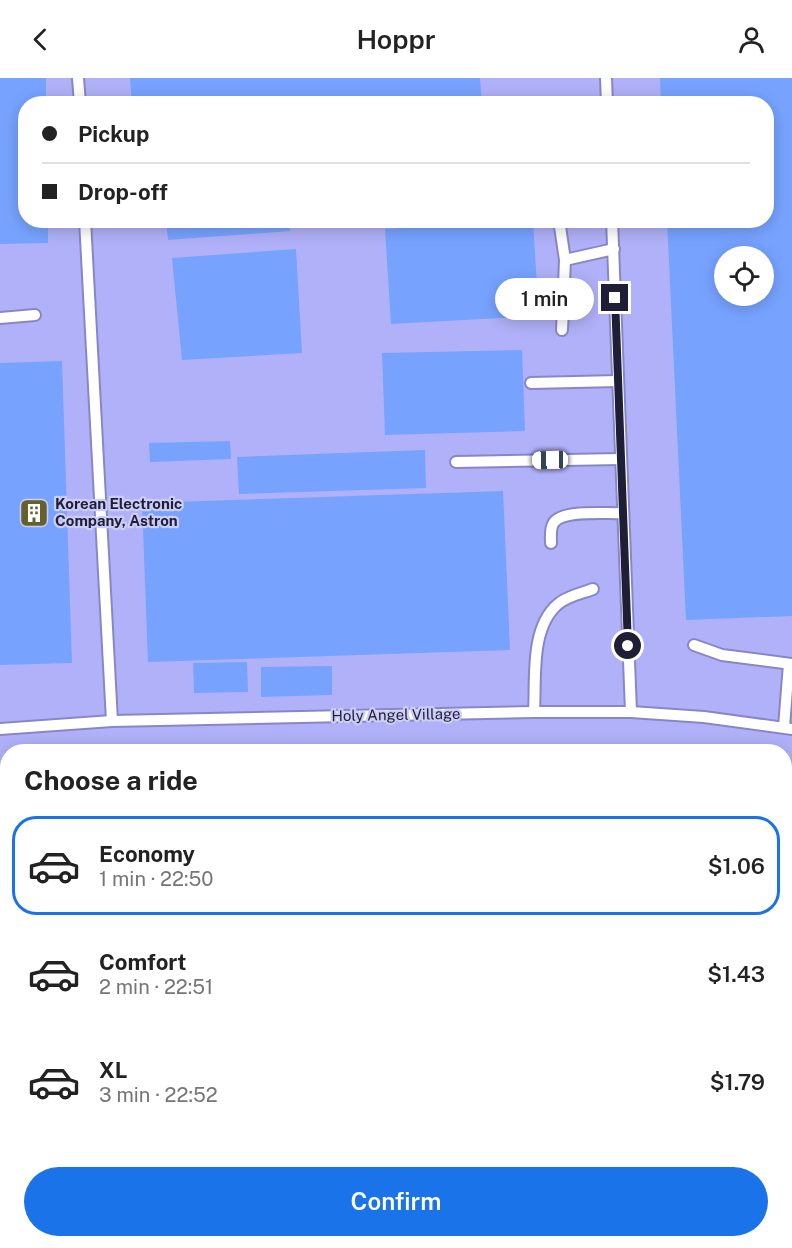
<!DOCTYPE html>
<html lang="en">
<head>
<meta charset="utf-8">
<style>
	:root { --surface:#fff; --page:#f2f2f2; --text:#222; --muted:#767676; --line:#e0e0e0; --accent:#1a73e8 }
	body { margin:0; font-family:"Public Sans",sans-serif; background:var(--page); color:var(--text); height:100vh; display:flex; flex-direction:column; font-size:22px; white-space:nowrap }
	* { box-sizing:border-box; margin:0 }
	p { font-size:20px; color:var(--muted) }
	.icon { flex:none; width:33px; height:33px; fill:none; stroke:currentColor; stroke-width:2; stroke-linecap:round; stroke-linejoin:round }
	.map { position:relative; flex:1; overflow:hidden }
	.sheet { position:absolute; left:0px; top:666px; width:792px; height:504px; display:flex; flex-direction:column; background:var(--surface); border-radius:24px 24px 0 0; box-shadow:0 3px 15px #0003 }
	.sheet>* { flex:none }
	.banner { position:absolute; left:18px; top:18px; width:756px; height:132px; border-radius:24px; box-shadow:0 3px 15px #0003; display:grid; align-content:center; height:132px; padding:0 24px; background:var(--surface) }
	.tools { position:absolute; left:714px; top:168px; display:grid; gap:12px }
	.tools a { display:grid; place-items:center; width:60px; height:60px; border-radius:50%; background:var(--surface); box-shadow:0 3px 15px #0003; font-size:30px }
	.end { position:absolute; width:27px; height:27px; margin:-14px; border:8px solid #1f1e37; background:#fff; box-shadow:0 0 0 3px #fff }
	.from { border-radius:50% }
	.bubble { position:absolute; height:42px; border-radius:21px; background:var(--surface); box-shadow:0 3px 15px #0003; font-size:20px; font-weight:600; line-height:42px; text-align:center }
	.car { position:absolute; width:18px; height:36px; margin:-18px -9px; border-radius:8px; box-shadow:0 0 4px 2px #0007; background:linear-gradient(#fff 24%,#345 0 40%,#fff 0 76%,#345 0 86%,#fff 0) }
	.banner b { display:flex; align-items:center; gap:21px; height:57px; font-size:22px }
	.banner b+b { border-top:2px solid var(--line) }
	.banner i { width:15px; height:15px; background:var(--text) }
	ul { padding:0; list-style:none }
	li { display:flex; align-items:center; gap:18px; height:99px; margin:0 12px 9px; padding:0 12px; border:3px solid transparent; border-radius:24px }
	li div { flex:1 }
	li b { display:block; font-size:22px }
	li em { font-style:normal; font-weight:600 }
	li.current { border-color:var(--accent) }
	li>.icon { width:54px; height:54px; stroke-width:1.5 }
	h2 { padding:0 24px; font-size:27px; line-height:72px }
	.button { display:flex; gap:12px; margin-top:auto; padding:12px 24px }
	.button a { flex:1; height:69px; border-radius:36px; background:var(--accent); color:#fff; font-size:24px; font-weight:600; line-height:69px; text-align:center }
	header { display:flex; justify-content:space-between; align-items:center; height:78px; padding:0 24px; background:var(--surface); font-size:27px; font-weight:600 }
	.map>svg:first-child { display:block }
	.built { fill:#b1b1fa; fill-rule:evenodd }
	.building { fill:#77a3ff; fill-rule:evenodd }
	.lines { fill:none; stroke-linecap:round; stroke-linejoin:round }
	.lane-casing { stroke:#8887c6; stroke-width:14 }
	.street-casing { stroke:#8887c6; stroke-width:24 }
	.lane { stroke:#fff; stroke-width:10 }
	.street { stroke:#fff; stroke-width:21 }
	.route { stroke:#1f1e37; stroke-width:8 }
	.labels { text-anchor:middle; stroke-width:4.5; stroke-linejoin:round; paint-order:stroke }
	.poi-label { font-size:15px; font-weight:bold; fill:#1f1e37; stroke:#cccdf6; text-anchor:start }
	.street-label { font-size:15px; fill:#1f1e37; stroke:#cccdf6 }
</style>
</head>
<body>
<header><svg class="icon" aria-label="back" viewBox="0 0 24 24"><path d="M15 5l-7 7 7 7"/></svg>Hoppr<svg class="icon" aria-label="person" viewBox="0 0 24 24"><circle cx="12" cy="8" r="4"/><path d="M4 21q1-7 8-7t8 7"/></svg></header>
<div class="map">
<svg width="792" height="1170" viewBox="0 0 792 1170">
	<rect width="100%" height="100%" fill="#bebff4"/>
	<path class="built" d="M0 0H792V784L785 782 784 674H325L305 670 208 674H8L7 682H0ZM26 26H766V142H26ZM724 178H764V218H724Z"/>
	<g class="building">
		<path d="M0 0H46V26H26V142H48V165L0 166Z"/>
		<path d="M130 0H480L482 26H132Z"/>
		<path d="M660 0H792V538L686 542 667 142H766V26H661ZM724 178H764V218H724Z"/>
		<path d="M557 19V26H515V21Z"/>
		<path d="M166 142H290V153L168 162Z"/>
		<path d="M533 143 539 238 391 246 385 151Z"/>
		<path d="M296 171 302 275 182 282 172 180Z"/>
		<path d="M522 272 525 353 385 357 382 275Z"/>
		<path d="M62 283 72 585 0 587V285Z"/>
		<path d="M230 363 231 381 150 384 149 365Z"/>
		<path d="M425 372 426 410 239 416 237 379Z"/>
		<path d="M503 413 510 572 148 584 142 425Z"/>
		<path d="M247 584 248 614 194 615 193 585Z"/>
		<path d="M332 588V617L261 619V589Z"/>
		<path d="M784 808 792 810V855L784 853Z"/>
		<rect x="0" y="835" width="8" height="24"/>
		<path d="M784 890H792V932L784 931Z"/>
		<path d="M790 950H792V981H788Z"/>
		<rect x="0" y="964" width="8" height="34"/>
		<rect x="784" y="988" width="8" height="25"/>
		<path d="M791 1062H792V1096L784 1095Z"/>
		<path d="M784 1158H792V1170H772V1162H784Z"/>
		<rect x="275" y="1162" width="31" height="8"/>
		<path d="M311 1162H325L324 1170H311Z"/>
		<rect x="340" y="1162" width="26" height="8"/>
		<rect x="484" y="1162" width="19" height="8"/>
		<rect x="506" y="1162" width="28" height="8"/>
		<path d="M598 1162H673V1170H599Z"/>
		<rect x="677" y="1162" width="27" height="8"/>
		<rect x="382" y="1163" width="20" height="7"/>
		<rect x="538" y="1164" width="19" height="6"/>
		<path d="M730 1165 762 1166V1170H730Z"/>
	</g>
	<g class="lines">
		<g class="lane-casing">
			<g id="lane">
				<path d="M78 0 80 26"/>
				<path d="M606 0 607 26"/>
				<path d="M85 142 112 643"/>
				<path d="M559 142 565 182"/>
				<path d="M612 142 631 634"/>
				<path d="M0 240 35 237"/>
				<path d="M562 252 565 182 614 171"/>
				<path d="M531 305 618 303"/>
				<path d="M456 384 621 381"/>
				<path d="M551 465C551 459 550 451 553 446 560 431 606 436 622 435"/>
				<path d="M694 567 722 577 792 586"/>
				<path d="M534 634C536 599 530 550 558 526 567 518 583 515 593 511"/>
				<path d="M784 649 789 586"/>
				<path d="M0 651 112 643 534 634H631L704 639 792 651"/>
			</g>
		</g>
		<g class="street-casing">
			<g id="street">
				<path d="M784 874H792"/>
				<path d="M0 933H8"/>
				<path d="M784 944H792"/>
				<path d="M0 1005H8"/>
				<path d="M784 1017H792"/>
				<path d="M784 1151H792"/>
				<path d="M3 1170 8 1152"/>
			</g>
		</g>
		<use href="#lane" class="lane"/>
		<use href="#street" class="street"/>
	</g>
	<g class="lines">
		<path class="route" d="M615 220 628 568"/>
	</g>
	<defs>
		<g id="building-square" transform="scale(1.5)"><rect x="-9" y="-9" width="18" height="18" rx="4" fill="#65602c" stroke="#cccdf6"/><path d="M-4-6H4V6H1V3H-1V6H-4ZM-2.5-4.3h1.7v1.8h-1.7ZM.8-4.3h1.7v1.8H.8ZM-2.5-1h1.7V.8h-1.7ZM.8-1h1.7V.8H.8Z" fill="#fff"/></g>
	</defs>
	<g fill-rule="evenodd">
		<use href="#building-square" x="34" y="435"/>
	</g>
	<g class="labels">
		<g class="poi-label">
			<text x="55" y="431">Korean Electronic<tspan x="55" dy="17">Company, Astron</tspan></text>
		</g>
		<g class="street-label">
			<text transform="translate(396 637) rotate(-1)" y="5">Holy Angel Village</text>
		</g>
	</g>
</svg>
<div class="tools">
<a><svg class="icon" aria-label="locate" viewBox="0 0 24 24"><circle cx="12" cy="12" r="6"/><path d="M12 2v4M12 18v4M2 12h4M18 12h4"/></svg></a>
</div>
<i class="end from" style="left:628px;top:568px"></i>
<i class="end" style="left:615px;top:220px"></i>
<div class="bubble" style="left:495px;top:200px;width:99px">1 min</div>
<i class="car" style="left:550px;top:382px;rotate:269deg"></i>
<div class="banner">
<b><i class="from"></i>Pickup</b>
<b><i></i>Drop-off</b>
</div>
<section class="sheet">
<h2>Choose a ride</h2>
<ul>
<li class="current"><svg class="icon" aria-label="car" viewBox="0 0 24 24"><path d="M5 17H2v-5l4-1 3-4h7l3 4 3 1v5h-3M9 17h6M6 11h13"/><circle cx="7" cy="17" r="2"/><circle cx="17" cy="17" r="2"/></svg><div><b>Economy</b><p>1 min · 22:50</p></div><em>$1.06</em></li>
<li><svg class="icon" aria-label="car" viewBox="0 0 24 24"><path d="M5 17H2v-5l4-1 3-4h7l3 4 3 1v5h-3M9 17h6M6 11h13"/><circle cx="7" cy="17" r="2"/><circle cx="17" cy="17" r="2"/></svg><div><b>Comfort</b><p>2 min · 22:51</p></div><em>$1.43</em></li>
<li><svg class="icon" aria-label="car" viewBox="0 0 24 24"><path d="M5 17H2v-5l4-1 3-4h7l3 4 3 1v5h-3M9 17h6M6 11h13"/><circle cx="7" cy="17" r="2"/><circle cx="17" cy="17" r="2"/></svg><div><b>XL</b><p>3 min · 22:52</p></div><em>$1.79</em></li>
</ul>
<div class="button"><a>Confirm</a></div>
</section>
</div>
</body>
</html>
